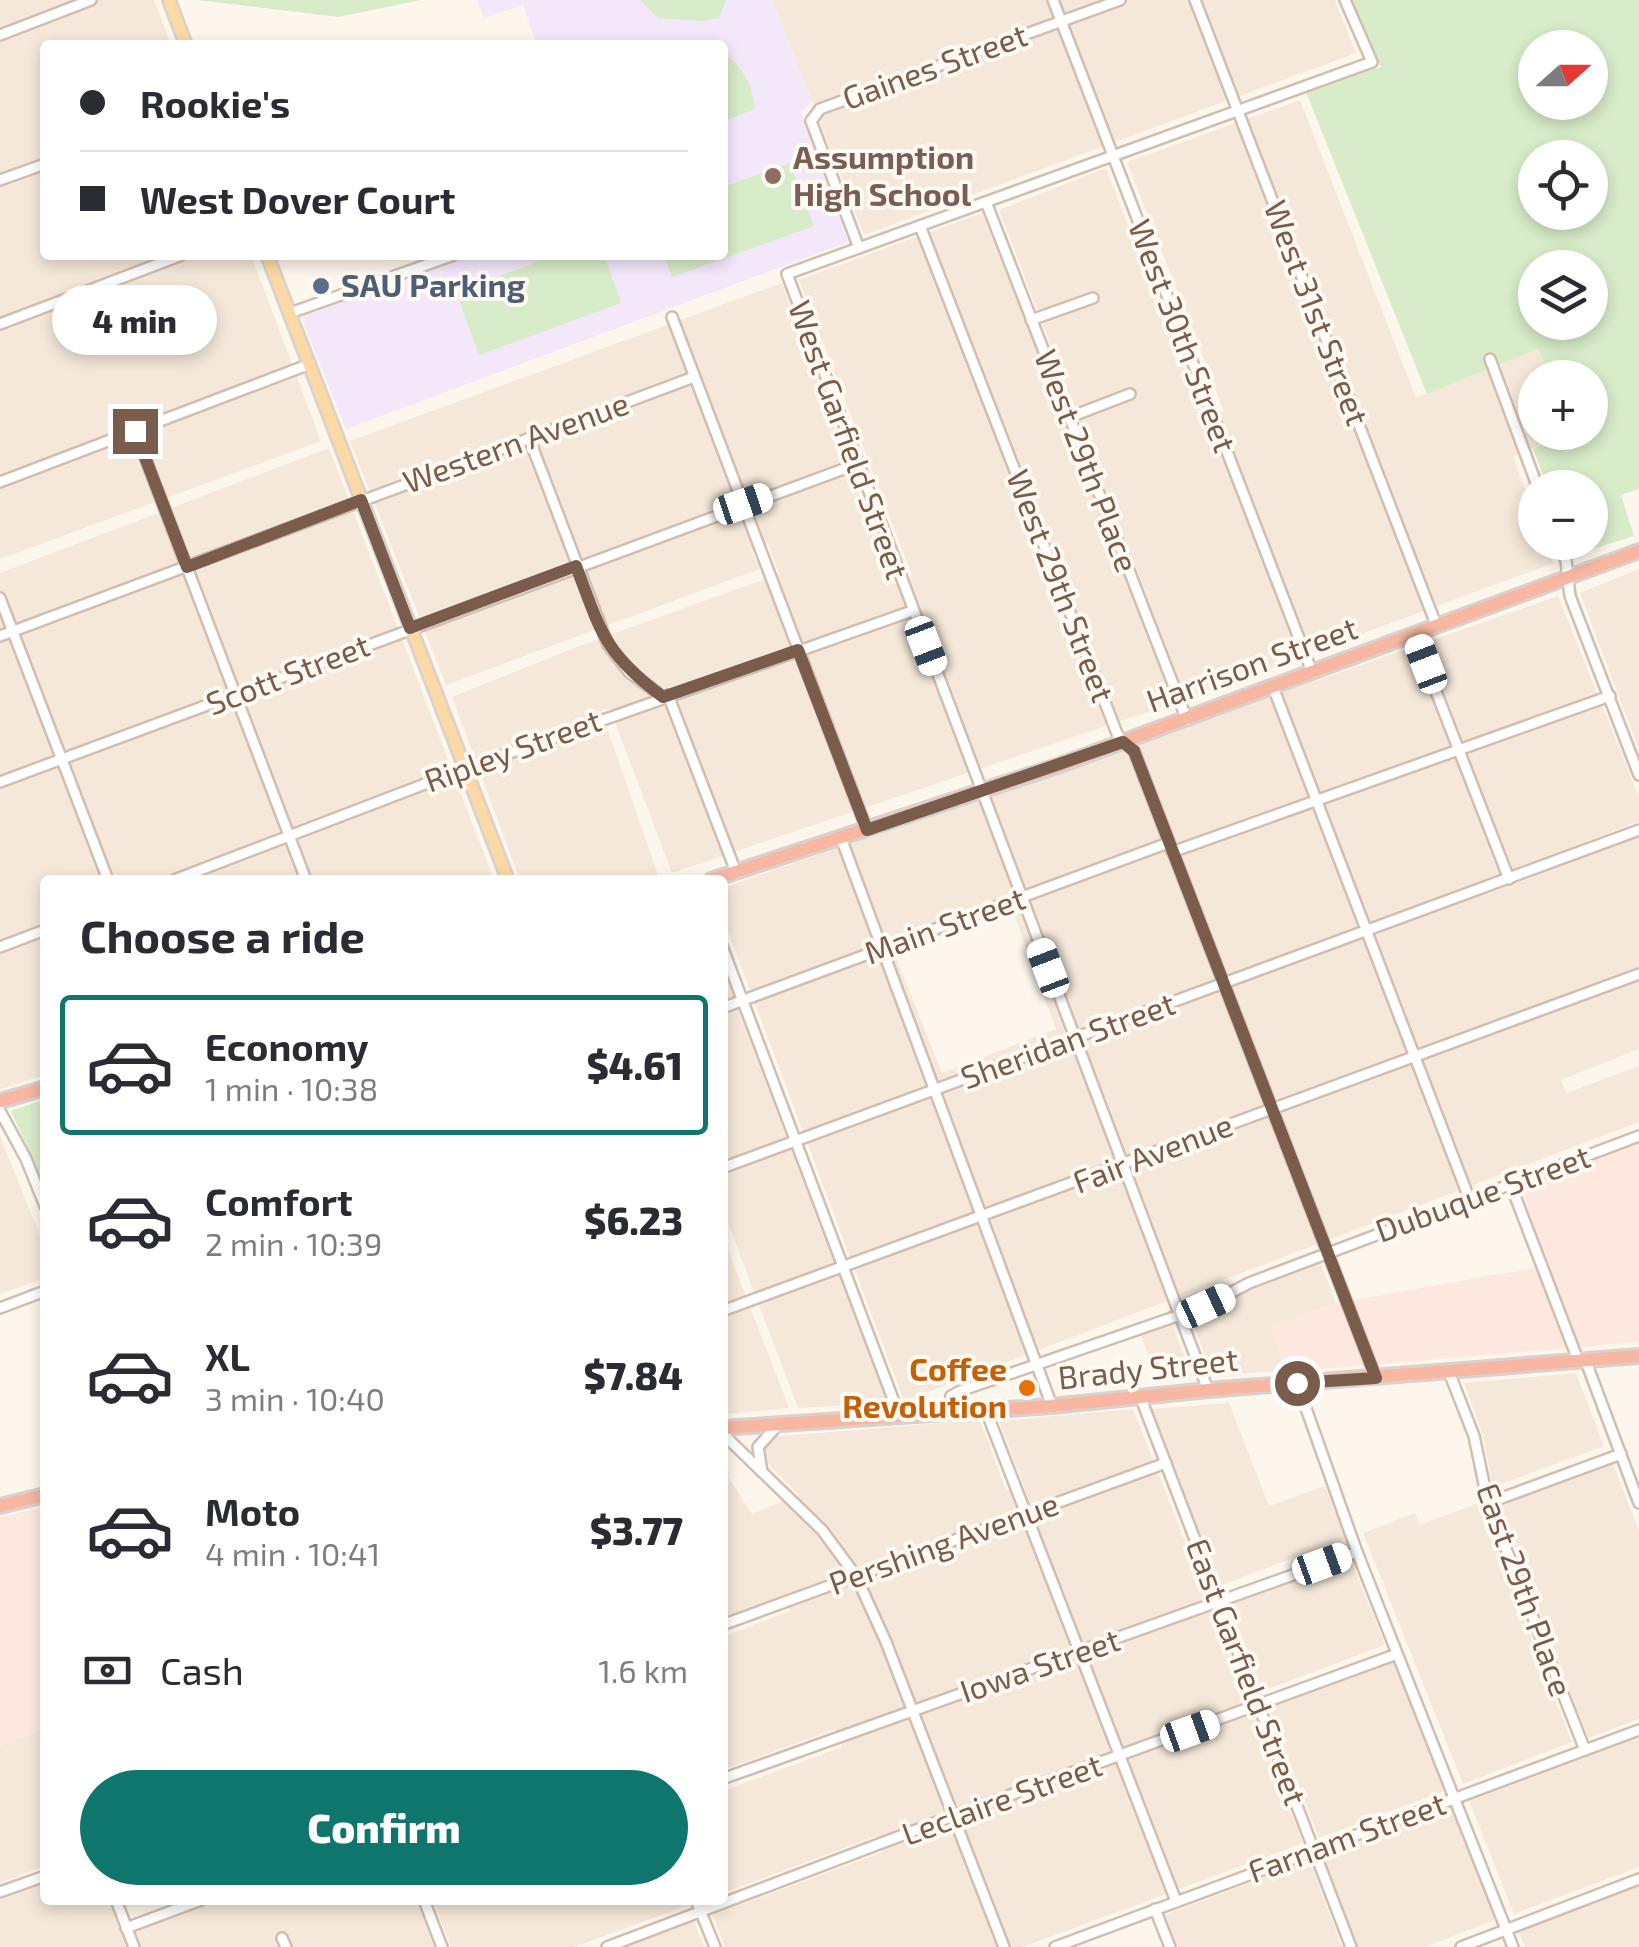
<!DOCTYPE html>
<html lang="en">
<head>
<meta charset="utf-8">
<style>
	:root { --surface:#fff; --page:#f7f7f7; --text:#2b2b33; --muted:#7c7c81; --line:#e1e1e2; --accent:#0f766e }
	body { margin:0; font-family:"Exo 2",sans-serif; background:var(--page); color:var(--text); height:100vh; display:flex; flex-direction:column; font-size:38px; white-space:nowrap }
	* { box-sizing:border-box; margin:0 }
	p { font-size:32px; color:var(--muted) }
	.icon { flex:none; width:55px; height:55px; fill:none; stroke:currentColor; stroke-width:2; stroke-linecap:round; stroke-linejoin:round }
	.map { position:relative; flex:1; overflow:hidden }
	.sheet { position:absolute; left:40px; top:875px; width:688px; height:1030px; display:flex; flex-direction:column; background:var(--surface); border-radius:10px; box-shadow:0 5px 15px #0003 }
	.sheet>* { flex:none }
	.banner { position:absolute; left:40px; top:40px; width:688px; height:220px; border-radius:10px; box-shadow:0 5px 15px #0003; display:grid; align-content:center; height:220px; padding:0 40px; background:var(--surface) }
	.needle { width:65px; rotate:69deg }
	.fabs { position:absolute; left:1518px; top:30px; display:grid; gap:20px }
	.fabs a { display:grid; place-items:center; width:90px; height:90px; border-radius:50%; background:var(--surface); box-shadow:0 5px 15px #0003; font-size:50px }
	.end { position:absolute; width:45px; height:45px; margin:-22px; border:12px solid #7a5c4d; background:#fff; box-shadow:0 0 0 5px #fff }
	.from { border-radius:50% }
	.bubble { position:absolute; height:70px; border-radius:35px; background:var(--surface); box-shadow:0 5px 15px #0003; font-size:32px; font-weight:800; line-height:70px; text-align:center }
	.car { position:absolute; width:30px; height:60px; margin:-30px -15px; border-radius:12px; box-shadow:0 0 8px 2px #0007; background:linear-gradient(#fff 24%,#345 0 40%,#fff 0 76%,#345 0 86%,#fff 0) }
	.banner b { display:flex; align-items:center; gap:35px; height:95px; font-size:38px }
	.banner b+b { border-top:2px solid var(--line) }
	.banner i { width:25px; height:25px; background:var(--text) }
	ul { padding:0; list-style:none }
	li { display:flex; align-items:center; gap:30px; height:140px; margin:0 20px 15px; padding:0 20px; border:5px solid transparent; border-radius:10px }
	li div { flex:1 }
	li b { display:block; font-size:38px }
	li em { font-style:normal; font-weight:800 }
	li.active { border-color:var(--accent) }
	li>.icon { width:90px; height:90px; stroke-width:1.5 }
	h2 { padding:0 40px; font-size:45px; line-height:120px }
	.pay { display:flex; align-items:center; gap:25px; height:110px; padding:0 40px; font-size:38px }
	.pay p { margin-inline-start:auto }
	.button { display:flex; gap:20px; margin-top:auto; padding:20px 40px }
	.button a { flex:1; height:115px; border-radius:60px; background:var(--accent); color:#fff; font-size:40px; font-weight:800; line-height:115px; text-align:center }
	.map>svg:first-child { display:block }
	.residential { fill:#f5e8da; fill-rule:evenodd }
	.commercial { fill:#fde8e0 }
	.education { fill:#f3e8fa }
	.green { fill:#d8ecc9; fill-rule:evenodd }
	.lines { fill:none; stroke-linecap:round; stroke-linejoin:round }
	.minor-casing { stroke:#d1beb0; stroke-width:14 }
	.major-casing { stroke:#dad1cd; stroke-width:16 }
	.highway-casing { stroke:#dad1cd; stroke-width:18 }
	.minor { stroke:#fff; stroke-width:9 }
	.major { stroke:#fbd9a5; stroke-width:11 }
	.highway { stroke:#f7b7a3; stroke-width:12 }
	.route { stroke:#7a5c4d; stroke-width:12 }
	.education-dot { fill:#8d6e63; stroke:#fffaf3; stroke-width:4 }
	.service-dot { fill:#5c6f8a; stroke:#fffaf3; stroke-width:4 }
	.food-dot { fill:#e8710a; stroke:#fffaf3; stroke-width:4 }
	.labels { text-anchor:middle; stroke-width:8; stroke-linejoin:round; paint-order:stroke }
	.street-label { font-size:32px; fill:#7a5c4d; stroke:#fffaf3 }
	.education-label { font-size:32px; font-weight:bold; fill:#785e54; stroke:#fffaf3; text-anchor:start }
	.service-label { font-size:32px; font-weight:bold; fill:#4e5e75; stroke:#fffaf3; text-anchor:start }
	.food-label { font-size:32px; font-weight:bold; fill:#c56008; stroke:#fffaf3; text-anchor:end }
</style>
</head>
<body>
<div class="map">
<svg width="1639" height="1947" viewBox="0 0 1639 1947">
	<rect width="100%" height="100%" fill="#fdf6ec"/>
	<g class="residential">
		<path d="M0 0H154L171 45H45V255H251L321 441 0 559Z"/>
		<path d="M772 0H1335L1356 53 864 235Z"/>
		<path d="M1300 100 1416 398 1538 349 1551 377 1535 378V432L1568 433 1513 457 1535 516V542L1545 543 1553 563 1189 698 672 873 610 709 601 710 658 875 642 880H520L452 697 579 646 779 574 768 543 750 549 760 569 446 685 350 441 782 283 892 585 912 575 799 280 982 213 1144 623 1155 618 999 210 1106 168 1203 417 1224 411 1127 162ZM1045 525 1089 644 1071 652 1026 532Z"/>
		<path d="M329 448 494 880H45V1075L0 1089V573Z"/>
		<path d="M1639 569V750L1580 593Z"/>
		<path d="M1558 596 1639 797V821L1482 882 1488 894 1639 836V1049L1561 1080 1566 1093 1639 1066V1122L904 1401 723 918V888ZM1012 909 1056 1029 942 1073 894 953Z"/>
		<path d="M722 968 888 1403 798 1408 723 1210Z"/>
		<path d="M0 1136 45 1248V1278L0 1294Z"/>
		<path d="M722 1234 789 1408 726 1414 723 1406Z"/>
		<path d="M1320 1261 1336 1303 1271 1326 1285 1372 1212 1374 1190 1317 1231 1301 1257 1284Z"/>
		<path d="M1171 1322 1192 1376 1158 1378 1140 1334Z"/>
		<path d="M1576 1373 1604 1446 1493 1487 1482 1432 1464 1383Z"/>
		<path d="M1229 1403 1269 1506 1325 1486 1346 1538 1219 1586 1152 1409Z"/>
		<path d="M1133 1409 1303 1843 1023 1947H725L713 1915 883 1852 876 1836 723 1893V1791L842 1747 835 1729 723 1770V1637L790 1611 783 1596 723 1617V1469L752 1514 799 1495 762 1458 769 1437 980 1420 1006 1490 1025 1489 999 1421Z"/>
		<path d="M1613 1464 1639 1531V1719L1588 1738 1498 1504Z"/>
		<path d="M1478 1503 1572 1742 1463 1784 1363 1533 1415 1513 1420 1525Z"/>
		<path d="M1351 1561 1385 1645 1263 1691 1229 1605Z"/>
		<path d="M1395 1662 1444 1791 1319 1838 1268 1708Z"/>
		<path d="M45 1728V1866L0 1883V1746Z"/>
		<path d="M1639 1738V1867L1514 1914 1469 1801Z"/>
		<path d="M1452 1807 1495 1920 1425 1947H1358L1323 1856Z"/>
		<path d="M1309 1860 1342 1947H1178L1165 1915Z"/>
		<path d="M45 1883V1900H108L126 1947H0V1900Z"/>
		<path d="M1639 1883V1947H1525L1518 1930Z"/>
		<path d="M215 1900H417L434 1947H142L135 1929Z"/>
		<path d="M433 1900H686L688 1905 575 1947H451Z"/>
		<path d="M694 1921 704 1947H624Z"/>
	</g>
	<g class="commercial">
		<path d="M1639 1144V1342L1285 1372 1271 1326 1336 1303 1534 1268 1547 1261 1520 1188Z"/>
		<path d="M45 1507V1728L0 1746V1517Z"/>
	</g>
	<path class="education" d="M477 0H772L812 102 801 111 848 242 346 429 301 317 472 255H722V45H537L523 5 484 18Z"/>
	<g class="green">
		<path d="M198 0H421L338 17Z"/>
		<path d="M640 0H726L719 18 704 21 658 18Z"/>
		<path d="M1352 0H1639V489L1621 495 1634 536 1574 555 1569 543 1590 542V488L1548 487 1533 449 1568 433 1590 432V378L1551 377 1538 349 1427 394 1304 87 1381 67ZM1535 48H1590V102H1535ZM1535 158H1590V212H1535ZM1535 268H1590V322H1535Z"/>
		<path d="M723 52C742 66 753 85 755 109L723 121Z"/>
		<path d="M790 163 814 226 672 277 664 255H722L723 187Z"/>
		<path d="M556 255H604L621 303 479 355 456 292Z"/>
		<path d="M45 1099V1186L11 1111Z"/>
	</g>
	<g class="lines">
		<g class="minor-casing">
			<g id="minor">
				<path d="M1053 0 1312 672"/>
				<path d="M1195 0 1437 627"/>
				<path d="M0 35 91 0"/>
				<path d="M0 180 45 164"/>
				<path d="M986 202 1187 720"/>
				<path d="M920 226 1118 736 1134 751 1376 1378"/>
				<path d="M859 248 811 121 820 109 1120 0"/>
				<path d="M290 313 454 255"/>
				<path d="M672 317 867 830"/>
				<path d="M1031 320 1093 298"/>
				<path d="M0 324 182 255"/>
				<path d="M1490 359 1538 488"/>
				<path d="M1070 417 1130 394"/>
				<path d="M135 431 306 880"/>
				<path d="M529 438 608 645 629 672 663 697"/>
				<path d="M0 482 310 364"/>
				<path d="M1559 542 1566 561 1570 596 1639 775"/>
				<path d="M0 598 108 880"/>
				<path d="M1414 635 1509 879"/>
				<path d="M0 636 694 377"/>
				<path d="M1273 687 1469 1198"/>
				<path d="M668 695 736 872"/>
				<path d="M0 782 857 464"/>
				<path d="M841 838 1052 1406"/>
				<path d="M1172 852 1610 696"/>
				<path d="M174 880 464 769 912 611"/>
				<path d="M722 946 899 1415"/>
				<path d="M0 947 45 930"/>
				<path d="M722 1008 1168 843"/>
				<path d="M0 1111 26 1159 45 1206"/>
				<path d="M722 1168 1639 830"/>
				<path d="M1510 1183 1578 1360"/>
				<path d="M0 1308 45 1291"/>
				<path d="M722 1311 1639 974"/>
				<path d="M1585 1359 1639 1503"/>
				<path d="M1449 1372 1474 1436 1488 1503 1585 1750"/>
				<path d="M1297 1383 1357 1552 1513 1947"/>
				<path d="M1208 1390 787 274 1372 62 1345 0"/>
				<path d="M1140 1396 1351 1947"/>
				<path d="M985 1408 1176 1901"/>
				<path d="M950 1411 951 1396 960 1391 1206 1306 1249 1283 1639 1136"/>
				<path d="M722 1433 822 1530 856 1576 886 1642 1004 1947"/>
				<path d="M762 1472 758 1447 777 1426"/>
				<path d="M1488 1503 1621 1454"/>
				<path d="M722 1625 1166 1463"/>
				<path d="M722 1779 1357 1552"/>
				<path d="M0 1892 45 1876"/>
				<path d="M116 1900 134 1947"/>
				<path d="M424 1900 442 1947"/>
				<path d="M696 1900 715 1947"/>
				<path d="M1155 1909 1170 1947"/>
				<path d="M126 1928 201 1900"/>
				<path d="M282 1938 286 1947"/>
				<path d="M607 1947 953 1816 1397 1654"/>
				<path d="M1055 1947 1639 1730"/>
				<path d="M1461 1947 1639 1879"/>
			</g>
		</g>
		<g class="major-casing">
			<g id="major">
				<path d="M169 0 186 45"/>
				<path d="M267 255 508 880"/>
			</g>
		</g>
		<g class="highway-casing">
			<g id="highway">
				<path d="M711 880 1060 765 1639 551"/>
				<path d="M0 1101 45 1088"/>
				<path d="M722 1428 1052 1406 1208 1390 1639 1356"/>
				<path d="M0 1506 45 1495"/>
			</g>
		</g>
		<use href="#minor" class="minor"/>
		<use href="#major" class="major"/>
		<use href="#highway" class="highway"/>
	</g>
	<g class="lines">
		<path class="route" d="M135 431 187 567 361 500 410 628 576 566C601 632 604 653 663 697L798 650 867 830 1123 742 1134 751 1376 1378 1297 1383"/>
	</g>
	<circle class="education-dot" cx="773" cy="176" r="10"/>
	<circle class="service-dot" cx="321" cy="286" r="10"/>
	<circle class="food-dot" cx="1027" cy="1388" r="10"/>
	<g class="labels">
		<g class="street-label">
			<text transform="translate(935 67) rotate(-20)" y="11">Gaines Street</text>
			<text transform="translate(1316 313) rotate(69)" y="11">West 31st Street</text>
			<text transform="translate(1182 336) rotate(69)" y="11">West 30th Street</text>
			<text transform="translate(848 440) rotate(70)" y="11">West Garfield Street</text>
			<text transform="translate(516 443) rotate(-20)" y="11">Western Avenue</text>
			<text transform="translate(1086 461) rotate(69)" y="11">West 29th Place</text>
			<text transform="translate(1060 586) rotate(69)" y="11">West 29th Street</text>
			<text transform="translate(1252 665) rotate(-20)" y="11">Harrison Street</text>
			<text transform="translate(288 675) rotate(-21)" y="11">Scott Street</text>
			<text transform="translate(513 751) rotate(-20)" y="11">Ripley Street</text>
			<text transform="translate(945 926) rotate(-20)" y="11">Main Street</text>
			<text transform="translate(1068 1041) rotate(-20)" y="11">Sheridan Street</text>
			<text transform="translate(1153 1154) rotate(-21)" y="11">Fair Avenue</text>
			<text transform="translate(1483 1194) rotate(-20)" y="11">Dubuque Street</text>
			<text transform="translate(1148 1369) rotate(-6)" y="11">Brady Street</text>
			<text transform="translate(944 1544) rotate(-20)" y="11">Pershing Avenue</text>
			<text transform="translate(1524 1590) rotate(70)" y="11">East 29th Place</text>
			<text transform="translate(1040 1666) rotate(-19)" y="11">Iowa Street</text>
			<text transform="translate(1246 1672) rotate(69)" y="11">East Garfield Street</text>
			<text transform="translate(1002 1800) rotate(-20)" y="11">Leclaire Street</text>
			<text transform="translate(1347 1838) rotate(-20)" y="11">Farnam Street</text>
		</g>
		<g class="education-label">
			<text x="793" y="169">Assumption<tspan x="793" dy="37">High School</tspan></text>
		</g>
		<g class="service-label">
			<text x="341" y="297">SAU Parking</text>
		</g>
		<g class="food-label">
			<text x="1007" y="1381">Coffee<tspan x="1007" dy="37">Revolution</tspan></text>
		</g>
	</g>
</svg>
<div class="fabs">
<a><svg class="needle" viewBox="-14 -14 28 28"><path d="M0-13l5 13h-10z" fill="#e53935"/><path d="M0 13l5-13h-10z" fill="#7c7c81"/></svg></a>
<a><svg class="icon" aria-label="locate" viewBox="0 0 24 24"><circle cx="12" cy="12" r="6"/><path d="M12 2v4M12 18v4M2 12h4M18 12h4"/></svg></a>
<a><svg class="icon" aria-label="layers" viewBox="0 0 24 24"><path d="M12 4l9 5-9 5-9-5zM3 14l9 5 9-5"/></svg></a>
<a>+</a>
<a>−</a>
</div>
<i class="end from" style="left:1297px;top:1383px"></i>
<i class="end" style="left:135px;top:431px"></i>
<div class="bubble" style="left:52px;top:285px;width:165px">4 min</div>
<i class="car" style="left:743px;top:504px;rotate:71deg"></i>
<i class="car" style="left:926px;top:646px;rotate:159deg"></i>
<i class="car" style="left:1426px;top:664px;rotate:339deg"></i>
<i class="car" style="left:1048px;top:968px;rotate:339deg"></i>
<i class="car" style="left:1206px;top:1306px;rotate:65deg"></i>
<i class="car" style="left:1322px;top:1564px;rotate:70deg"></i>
<i class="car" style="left:1190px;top:1731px;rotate:70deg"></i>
<div class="banner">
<b><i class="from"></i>Rookie's</b>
<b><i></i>West Dover Court</b>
</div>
<section class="sheet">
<h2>Choose a ride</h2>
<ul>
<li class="active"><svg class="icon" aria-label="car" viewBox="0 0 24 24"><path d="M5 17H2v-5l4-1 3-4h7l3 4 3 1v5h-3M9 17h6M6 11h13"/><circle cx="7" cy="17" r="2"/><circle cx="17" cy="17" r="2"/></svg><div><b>Economy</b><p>1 min · 10:38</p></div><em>$4.61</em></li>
<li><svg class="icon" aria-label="car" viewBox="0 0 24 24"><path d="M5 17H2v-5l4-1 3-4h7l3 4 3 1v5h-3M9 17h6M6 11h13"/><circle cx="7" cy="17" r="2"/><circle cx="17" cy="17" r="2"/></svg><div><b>Comfort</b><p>2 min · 10:39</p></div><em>$6.23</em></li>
<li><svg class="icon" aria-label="car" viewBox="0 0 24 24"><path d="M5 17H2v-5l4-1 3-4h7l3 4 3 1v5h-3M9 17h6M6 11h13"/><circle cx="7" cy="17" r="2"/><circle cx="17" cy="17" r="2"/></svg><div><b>XL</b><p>3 min · 10:40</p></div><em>$7.84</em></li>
<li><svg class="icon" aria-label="car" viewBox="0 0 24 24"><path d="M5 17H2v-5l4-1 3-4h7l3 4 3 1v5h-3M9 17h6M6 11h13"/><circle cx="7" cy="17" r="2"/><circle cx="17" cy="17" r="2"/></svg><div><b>Moto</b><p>4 min · 10:41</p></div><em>$3.77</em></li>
</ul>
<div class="pay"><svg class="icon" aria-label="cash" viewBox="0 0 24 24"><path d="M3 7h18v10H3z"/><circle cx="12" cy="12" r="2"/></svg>Cash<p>1.6 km</p></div>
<div class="button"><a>Confirm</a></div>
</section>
</div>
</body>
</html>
